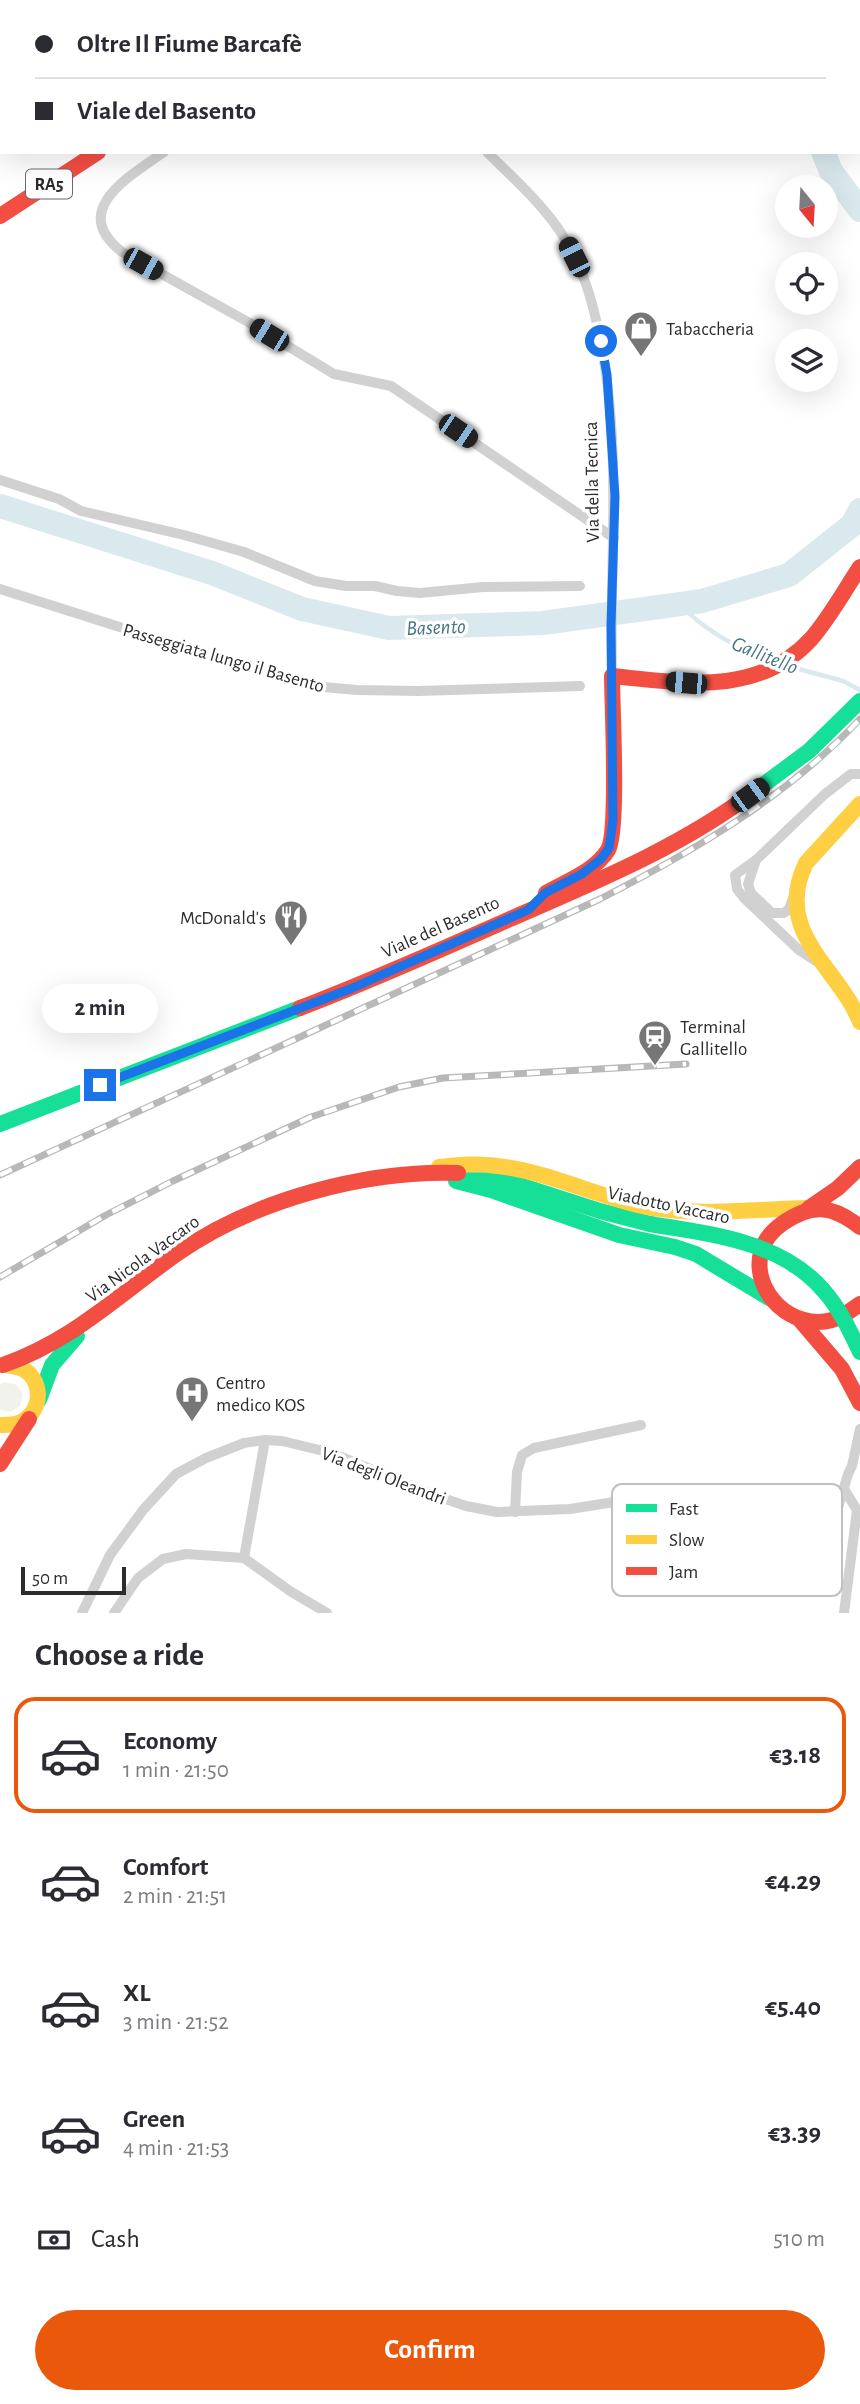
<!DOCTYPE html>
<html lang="en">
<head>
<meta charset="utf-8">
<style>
	:root { --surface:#fff; --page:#f7f7f7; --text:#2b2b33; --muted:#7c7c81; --line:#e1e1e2; --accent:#ea580c }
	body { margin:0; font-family:"Alegreya Sans",sans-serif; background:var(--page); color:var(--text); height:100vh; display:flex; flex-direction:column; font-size:26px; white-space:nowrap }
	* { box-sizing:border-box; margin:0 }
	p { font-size:23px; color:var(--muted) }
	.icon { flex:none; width:38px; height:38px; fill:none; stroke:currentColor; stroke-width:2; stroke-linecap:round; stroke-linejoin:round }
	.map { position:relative; height:1613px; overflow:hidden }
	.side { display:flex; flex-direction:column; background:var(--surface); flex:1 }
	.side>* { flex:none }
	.top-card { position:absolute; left:0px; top:0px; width:861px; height:154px; box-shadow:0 7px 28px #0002; display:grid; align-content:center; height:154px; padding:0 35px; background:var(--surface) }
	.needle { width:46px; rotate:162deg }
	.controls { position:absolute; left:775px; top:175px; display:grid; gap:14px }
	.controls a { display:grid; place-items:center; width:63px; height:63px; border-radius:50%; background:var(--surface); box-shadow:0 7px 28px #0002; font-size:35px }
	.scale { position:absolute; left:21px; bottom:18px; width:105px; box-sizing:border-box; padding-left:7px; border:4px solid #2c2c2c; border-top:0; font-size:19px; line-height:24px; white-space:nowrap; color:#2c2c2c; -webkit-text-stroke:5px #fff; paint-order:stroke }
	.end { position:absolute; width:32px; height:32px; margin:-16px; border:9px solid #1a73e8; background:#fff; box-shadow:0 0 0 4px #fff }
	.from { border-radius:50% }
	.bubble { position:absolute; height:49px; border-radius:24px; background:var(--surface); box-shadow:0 7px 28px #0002; font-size:23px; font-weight:700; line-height:49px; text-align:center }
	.car { position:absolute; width:21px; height:42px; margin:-21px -10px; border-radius:9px; box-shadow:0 0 5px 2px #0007; background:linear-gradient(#222 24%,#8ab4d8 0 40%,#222 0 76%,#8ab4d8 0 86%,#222 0) }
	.top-card b { display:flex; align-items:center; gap:24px; height:66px; font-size:26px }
	.top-card b+b { border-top:2px solid var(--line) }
	.top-card i { width:18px; height:18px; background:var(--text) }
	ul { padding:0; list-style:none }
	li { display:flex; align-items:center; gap:21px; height:116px; margin:0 14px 10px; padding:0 21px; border:4px solid transparent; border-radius:21px }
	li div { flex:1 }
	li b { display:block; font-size:26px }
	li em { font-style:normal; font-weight:700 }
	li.active { border-color:var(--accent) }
	li>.icon { width:63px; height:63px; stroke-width:1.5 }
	h2 { padding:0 35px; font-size:32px; line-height:84px }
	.pay { display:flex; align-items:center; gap:18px; height:77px; padding:0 35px; font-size:26px }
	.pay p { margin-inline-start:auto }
	.button { display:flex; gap:14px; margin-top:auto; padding:14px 35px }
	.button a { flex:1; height:80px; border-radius:42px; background:var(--accent); color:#fff; font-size:28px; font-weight:700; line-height:80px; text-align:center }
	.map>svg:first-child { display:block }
	.green { fill:#f0f2eb }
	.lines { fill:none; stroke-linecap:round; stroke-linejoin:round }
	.stream { stroke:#d9e9ed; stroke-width:4.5 }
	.river { stroke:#d9e9ed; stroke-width:24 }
	.street { stroke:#d1d1d1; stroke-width:10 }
	.fast { stroke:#16e098; stroke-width:16 }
	.slow { stroke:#ffcf43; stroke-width:16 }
	.jam { stroke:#f24e42; stroke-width:16 }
	.rail-casing { stroke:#b8b8b8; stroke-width:7 }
	.rail { stroke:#fff; stroke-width:4.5; stroke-dasharray:13; stroke-linecap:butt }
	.fast-bridge { stroke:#16e098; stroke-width:16 }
	.route { stroke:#1a73e8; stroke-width:9 }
	.labels { text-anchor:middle; stroke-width:7; stroke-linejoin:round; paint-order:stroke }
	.shield { fill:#fff; stroke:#6b6b6b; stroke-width:2 }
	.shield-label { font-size:18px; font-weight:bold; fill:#2c2c2c }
	.poi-label { font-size:19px; fill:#2c2c2c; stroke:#fff; text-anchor:start }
	.street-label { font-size:19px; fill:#2c2c2c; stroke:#fff }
	.water-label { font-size:21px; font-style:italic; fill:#457483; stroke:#fff }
	.key { fill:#fff; stroke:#c0c0c0; stroke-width:2 }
	.key-label { font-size:19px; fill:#2c2c2c }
</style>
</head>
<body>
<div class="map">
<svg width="860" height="1613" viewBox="0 0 860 1613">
	<rect width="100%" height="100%" fill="#fff"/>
	<path class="green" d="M5 1382 17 1385 23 1394 20 1406 10 1412 0 1410V1384Z"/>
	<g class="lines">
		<g class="stream">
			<path d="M679 604C706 631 737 649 773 661"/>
			<path d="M788 666 843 681 860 690"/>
		</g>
		<g class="river">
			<path d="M780 0V2"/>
			<path d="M823 152 831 171 860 210"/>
			<path d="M0 506 212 573 302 609 389 628 543 623 702 601 789 575 852 525 860 510"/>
		</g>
		<g class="street">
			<path d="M356 0 357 2"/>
			<path d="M164 152C130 176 68 210 122 252L248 322 334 374 391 386 614 538"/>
			<path d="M487 152C514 179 545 206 565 239 583 268 592 300 599 333 623 446 609 561 612 676"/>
			<path d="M0 480 59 499 81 511 184 535 244 552 315 581 346 586H375L397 591 420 593 483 587 580 586"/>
			<path d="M0 589 233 663 323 687 357 690 418 691 580 686"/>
			<path d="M756 860 735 875 737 889 744 898 799 950 816 961"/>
			<path d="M794 895 789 909 784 913H772L751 893 748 884 756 860 825 794 851 774H860"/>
			<path d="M515 1512 517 1472 522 1455 534 1448 641 1425"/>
			<path d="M244 1558 265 1440"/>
			<path d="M82 1613 110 1555 143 1510 176 1474 206 1458 244 1443 265 1440 282 1441 332 1453 434 1495 466 1506 497 1512 570 1509 652 1496 693 1508 746 1543 783 1557 810 1551 823 1541 835 1518 848 1474 852 1466 860 1429"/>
			<path d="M114 1613 138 1578 163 1559 186 1554 244 1558 290 1591 327 1613"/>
			<path d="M844 1613 857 1510 844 1489"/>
		</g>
		<g class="fast">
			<path d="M755 791 809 751 860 701"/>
			<path d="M0 1124 300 1008"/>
			<path d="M458 1173 507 1181 600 1211 650 1224"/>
			<path d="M456 1181 491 1190 619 1235 675 1247 696 1254 769 1298"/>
			<path d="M39 1400 52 1365 77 1336"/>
		</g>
		<g class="slow">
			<path d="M280 2 282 0"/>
			<path d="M860 804 806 863C772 932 839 968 860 1022"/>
			<path d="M439 1167C459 1165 478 1163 498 1166 548 1172 594 1195 642 1206 692 1217 756 1209 808 1208"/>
			<path d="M0 1425C10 1425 19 1425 27 1418 43 1405 41 1379 23 1369 18 1367 11 1366 6 1365"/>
		</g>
		<g class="jam">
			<path d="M313 2 315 0"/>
			<path d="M0 216 98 152"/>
			<path d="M546 893C567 881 595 871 608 850 619 831 612 706 612 676 682 683 758 697 811 639 830 617 844 591 860 567"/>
			<path d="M300 1008C371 981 440 950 510 919 595 882 681 847 755 791"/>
			<path d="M809 1208 838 1188 860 1167"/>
			<path d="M860 1227C832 1205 812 1203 783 1223 773 1230 764 1240 761 1252 751 1293 793 1331 832 1320 842 1318 852 1309 860 1304"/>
			<path d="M801 1321 842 1369 860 1403"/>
			<path d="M3 1365C74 1340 118 1295 178 1253 254 1200 365 1170 458 1173"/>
			<path d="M0 1464 29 1419"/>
		</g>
		<g class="rail-casing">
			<g id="rail">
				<path d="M0 1175 600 899C694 851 788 796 860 719"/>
				<path d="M0 1277 106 1215 173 1181 311 1117 399 1087 443 1078 686 1064"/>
			</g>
		</g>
		<use href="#rail" class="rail"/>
		<path class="fast-bridge" d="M650 1224C710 1234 782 1241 824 1291 840 1309 850 1331 860 1352"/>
	</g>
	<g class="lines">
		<path class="route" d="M100 1085 350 989 528 910 545 893 582 874 601 859 609 848 613 820 611 626 615 496 607 375 601 341"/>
	</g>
	<defs>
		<g id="shop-pin" transform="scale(1.75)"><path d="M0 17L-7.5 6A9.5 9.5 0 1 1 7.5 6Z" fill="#767676" stroke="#fff"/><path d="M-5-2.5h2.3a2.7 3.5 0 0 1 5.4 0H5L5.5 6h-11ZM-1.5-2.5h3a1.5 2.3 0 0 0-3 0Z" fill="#fff"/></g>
		<g id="restaurant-pin" transform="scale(1.75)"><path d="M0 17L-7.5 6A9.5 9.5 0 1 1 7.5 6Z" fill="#767676" stroke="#fff"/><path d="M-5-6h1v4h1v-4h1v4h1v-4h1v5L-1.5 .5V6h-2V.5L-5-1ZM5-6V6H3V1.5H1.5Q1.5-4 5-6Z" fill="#fff"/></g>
		<g id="station-pin" transform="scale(1.75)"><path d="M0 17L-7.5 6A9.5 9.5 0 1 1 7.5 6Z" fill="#767676" stroke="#fff"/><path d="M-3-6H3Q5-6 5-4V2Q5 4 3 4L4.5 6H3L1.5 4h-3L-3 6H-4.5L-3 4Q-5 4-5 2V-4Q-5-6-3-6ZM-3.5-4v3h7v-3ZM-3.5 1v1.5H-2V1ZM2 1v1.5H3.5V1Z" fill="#fff"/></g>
		<g id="hospital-pin" transform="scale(1.75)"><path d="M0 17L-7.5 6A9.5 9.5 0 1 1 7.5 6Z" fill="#767676" stroke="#fff"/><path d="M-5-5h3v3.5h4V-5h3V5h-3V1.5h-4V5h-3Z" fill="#fff"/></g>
	</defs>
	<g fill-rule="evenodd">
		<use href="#shop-pin" x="641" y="328"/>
		<use href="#restaurant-pin" x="291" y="917"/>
		<use href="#station-pin" x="655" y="1037"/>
		<use href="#hospital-pin" x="192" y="1393"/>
	</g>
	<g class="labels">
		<rect class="shield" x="26" y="169.5" width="46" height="29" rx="5"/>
		<g class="shield-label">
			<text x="49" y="190">RA5</text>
		</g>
		<g class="poi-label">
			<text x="666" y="335">Tabaccheria</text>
			<text x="266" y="924" text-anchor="end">McDonald's</text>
			<text x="680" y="1033">Terminal<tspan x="680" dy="22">Gallitello</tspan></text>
			<text x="216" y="1389">Centro<tspan x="216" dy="22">medico KOS</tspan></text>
		</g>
		<g class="street-label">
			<text transform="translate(591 482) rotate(-91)" y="7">Via della Tecnica</text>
			<text transform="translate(224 657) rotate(16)" y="7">Passeggiata lungo il Basento</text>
			<text transform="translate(440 926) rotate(-24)" y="7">Viale del Basento</text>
			<text transform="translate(669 1204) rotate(12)" y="7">Viadotto Vaccaro</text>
			<text transform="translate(142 1258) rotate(-36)" y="7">Via Nicola Vaccaro</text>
			<text transform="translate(384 1475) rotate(21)" y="7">Via degli Oleandri</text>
		</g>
		<g class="water-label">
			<text transform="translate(436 627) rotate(-2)" y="7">Basento</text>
			<text transform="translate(765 655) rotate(22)" y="7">Gallitello</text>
		</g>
	</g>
	<rect x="612" y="1484" width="230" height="112" rx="10" class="key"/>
	<rect x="626" y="1504" width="31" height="8" fill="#16e098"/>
	<rect x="626" y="1535" width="31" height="9" fill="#ffcf43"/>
	<rect x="626" y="1567" width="31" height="8" fill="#f24e42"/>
	<g class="key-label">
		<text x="669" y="1515">Fast</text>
		<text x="669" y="1546">Slow</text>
		<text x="669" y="1578">Jam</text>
	</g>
</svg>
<div class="controls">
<a><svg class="needle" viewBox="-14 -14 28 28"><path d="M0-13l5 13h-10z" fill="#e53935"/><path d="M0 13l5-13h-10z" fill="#7c7c81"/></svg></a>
<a><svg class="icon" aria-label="locate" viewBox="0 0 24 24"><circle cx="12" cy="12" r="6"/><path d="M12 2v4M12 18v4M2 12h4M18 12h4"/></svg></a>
<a><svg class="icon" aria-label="layers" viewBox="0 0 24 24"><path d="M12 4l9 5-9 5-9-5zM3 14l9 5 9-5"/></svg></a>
</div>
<div class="scale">50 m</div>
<i class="end from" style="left:601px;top:341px"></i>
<i class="end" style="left:100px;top:1085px"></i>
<div class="bubble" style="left:42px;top:984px;width:116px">2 min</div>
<i class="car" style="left:574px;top:257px;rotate:333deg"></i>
<i class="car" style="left:143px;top:264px;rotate:119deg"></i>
<i class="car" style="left:269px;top:335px;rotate:301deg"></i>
<i class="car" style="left:458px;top:431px;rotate:124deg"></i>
<i class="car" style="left:686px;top:683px;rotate:275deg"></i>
<i class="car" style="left:750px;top:795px;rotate:54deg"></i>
<div class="top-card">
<b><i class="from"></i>Oltre Il Fiume Barcafè</b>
<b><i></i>Viale del Basento</b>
</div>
</div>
<section class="side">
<h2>Choose a ride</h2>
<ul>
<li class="active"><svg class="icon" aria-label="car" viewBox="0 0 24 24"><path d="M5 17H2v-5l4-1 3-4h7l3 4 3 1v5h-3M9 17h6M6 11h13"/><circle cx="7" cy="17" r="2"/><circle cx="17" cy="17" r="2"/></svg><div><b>Economy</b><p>1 min · 21:50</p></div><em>€3.18</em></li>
<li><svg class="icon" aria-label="car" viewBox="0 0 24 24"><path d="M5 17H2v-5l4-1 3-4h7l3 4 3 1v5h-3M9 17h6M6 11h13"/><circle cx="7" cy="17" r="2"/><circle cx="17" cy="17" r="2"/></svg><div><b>Comfort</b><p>2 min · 21:51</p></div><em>€4.29</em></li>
<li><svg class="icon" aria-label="car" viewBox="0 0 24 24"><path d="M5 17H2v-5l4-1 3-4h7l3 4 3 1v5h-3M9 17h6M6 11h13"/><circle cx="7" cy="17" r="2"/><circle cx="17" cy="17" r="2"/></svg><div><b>XL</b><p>3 min · 21:52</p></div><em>€5.40</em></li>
<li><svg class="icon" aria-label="car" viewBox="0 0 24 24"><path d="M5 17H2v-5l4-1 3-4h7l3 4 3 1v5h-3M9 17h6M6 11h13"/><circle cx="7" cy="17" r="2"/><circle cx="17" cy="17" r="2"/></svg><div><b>Green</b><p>4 min · 21:53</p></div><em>€3.39</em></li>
</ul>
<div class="pay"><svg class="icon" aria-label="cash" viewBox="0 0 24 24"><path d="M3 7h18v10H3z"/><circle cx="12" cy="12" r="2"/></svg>Cash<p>510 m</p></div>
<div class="button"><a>Confirm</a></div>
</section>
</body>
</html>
